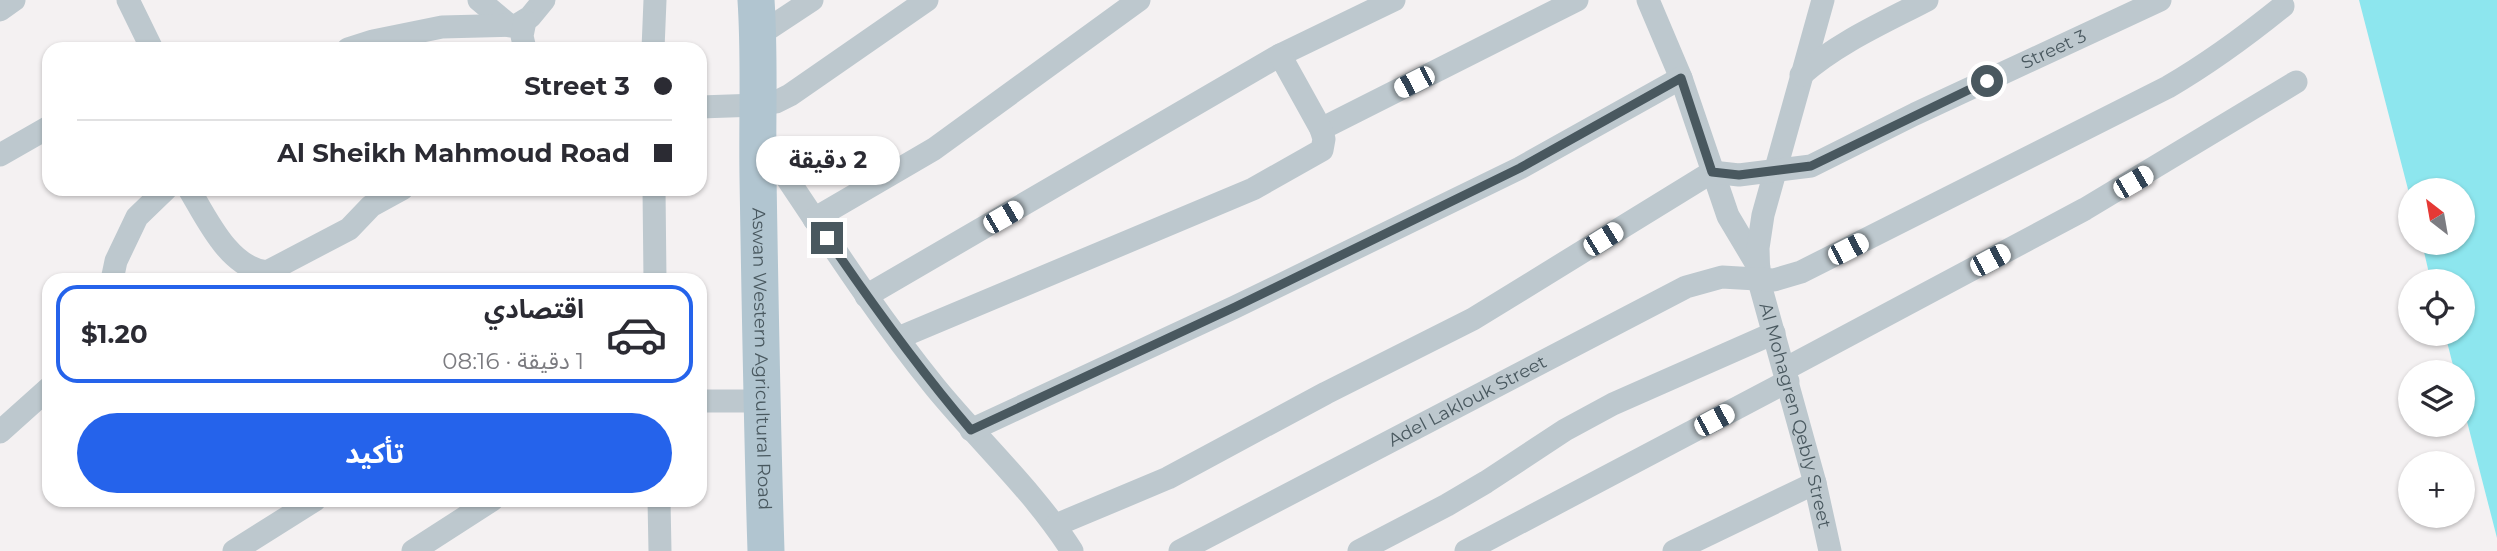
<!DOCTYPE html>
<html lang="ar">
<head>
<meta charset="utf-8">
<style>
	:root { --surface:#fff; --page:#f2f2f3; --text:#2b2b33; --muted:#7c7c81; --line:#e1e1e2; --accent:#2563eb }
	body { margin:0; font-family:Montserrat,"Noto Sans Arabic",sans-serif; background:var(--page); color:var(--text); direction:rtl; height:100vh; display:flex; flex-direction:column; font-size:26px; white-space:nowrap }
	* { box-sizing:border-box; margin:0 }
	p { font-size:23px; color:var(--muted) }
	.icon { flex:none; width:38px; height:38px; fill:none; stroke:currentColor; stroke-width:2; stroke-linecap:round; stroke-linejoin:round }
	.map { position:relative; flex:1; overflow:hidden; direction:ltr }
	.sheet { position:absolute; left:42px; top:273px; width:665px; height:234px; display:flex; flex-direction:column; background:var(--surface); border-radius:21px; box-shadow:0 2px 5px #0004; direction:rtl }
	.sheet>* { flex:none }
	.top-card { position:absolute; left:42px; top:42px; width:665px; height:154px; border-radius:21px; box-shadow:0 2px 5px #0004; direction:rtl; display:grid; align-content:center; height:154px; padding:0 35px; background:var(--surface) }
	.needle { width:46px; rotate:329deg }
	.controls { position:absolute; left:2398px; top:178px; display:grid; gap:14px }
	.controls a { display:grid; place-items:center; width:77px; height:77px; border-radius:50%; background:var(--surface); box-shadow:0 2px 5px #0004; font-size:35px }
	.end { position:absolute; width:32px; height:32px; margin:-16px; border:9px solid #49585f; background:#fff; box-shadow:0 0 0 4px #fff }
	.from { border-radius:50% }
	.bubble { position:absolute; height:49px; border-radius:24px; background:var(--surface); box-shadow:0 2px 5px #0004; font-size:23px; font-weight:700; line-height:49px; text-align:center; direction:rtl }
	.car { position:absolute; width:21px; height:42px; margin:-21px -10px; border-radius:9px; box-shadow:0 0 5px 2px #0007; background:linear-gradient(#fff 24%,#345 0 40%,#fff 0 76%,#345 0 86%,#fff 0) }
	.top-card b { display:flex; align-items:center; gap:24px; height:66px; font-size:26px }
	.top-card b+b { border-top:2px solid var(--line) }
	.top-card i { width:18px; height:18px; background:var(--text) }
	ul { padding:12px 0 0; list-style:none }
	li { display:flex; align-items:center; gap:21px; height:98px; margin:0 14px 10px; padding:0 21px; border:4px solid transparent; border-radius:21px }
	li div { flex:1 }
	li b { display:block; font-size:26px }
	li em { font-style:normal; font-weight:700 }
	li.current { border-color:var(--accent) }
	li>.icon { width:63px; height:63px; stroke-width:1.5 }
	.primary-button { display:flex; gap:14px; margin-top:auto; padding:14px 35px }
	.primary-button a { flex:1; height:80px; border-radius:42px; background:var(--accent); color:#fff; font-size:28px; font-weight:700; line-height:80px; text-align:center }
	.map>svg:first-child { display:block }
	.water { fill:#8de6ee }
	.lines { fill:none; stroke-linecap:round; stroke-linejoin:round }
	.minor { stroke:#bdc8ce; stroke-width:23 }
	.primary { stroke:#b1c5d0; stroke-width:37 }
	.route { stroke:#49585f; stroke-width:9 }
	.labels { text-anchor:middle; stroke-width:6; stroke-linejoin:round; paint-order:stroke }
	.street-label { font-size:18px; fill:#49585f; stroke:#fff }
</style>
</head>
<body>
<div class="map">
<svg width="2497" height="551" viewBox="0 0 2497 551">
	<rect width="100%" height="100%" fill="#f4f1f2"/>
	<path class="water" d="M2359 0H2497V538L2462 402V373H2455L2445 334H2462V282H2431L2422 243H2462V191H2410V197Z"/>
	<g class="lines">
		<g class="minor">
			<path d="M128 0 152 49"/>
			<path d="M479 0 510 26"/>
			<path d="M1648 0 1681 78 1728 216 1759 268"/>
			<path id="s1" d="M1823 0 1763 215 1758 248 1759 281 1815 483 1830 551"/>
			<path d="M0 10 14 0"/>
			<path d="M759 35 812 0"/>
			<path d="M348 49 373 41 442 27 517 25 530 17 544 0"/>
			<path d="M525 49 522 36 525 21"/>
			<path d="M653 49 655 0"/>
			<path d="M1801 75C1839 42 1883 23 1927 0"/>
			<path d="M700 107 758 105 776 102 790 95 927 0"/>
			<path d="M1321 129 1577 0"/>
			<path d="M760 138C817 222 871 308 935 387 980 442 1034 491 1072 551"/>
			<path d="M0 155 49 127"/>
			<path d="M189 189C207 219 229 268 267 272L349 229 371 206 402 189"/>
			<path d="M654 189 655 280"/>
			<path d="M814 219 934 149 1139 0"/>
			<path d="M112 280 116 261 137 217 166 189"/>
			<path d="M866 296 1280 55 1394 0"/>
			<path d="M898 338 1253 189 1322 150 1324 139 1321 129 1280 55"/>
			<path d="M1785 369 2085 209 2296 82"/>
			<path d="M700 401H761"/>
			<path d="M971 430 1235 307 1520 168 1681 78"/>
			<path d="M0 432 49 388"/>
			<path d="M659 500 660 551"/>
			<path id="s2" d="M1056 525 1168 478 1326 393 1473 319 1712 172 1739 175 1811 166 1915 114 2160 0"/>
			<path d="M234 551 315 500"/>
			<path d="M413 551 492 500"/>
			<path id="s3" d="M1180 551 1686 287 1722 277 1774 280 1801 272 2168 87C2209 63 2246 36 2283 6"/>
			<path d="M1359 551 1447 505 1486 482 1565 430 1613 404 1774 333"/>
			<path d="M1466 551 1788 381"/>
			<path d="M1674 551 1815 483"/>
		</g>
		<path class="primary" id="s4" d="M756 0C760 59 757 118 758 177 760 301 762 426 766 551"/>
	</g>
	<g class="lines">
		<path class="route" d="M827 238C872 304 919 369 971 430L1235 307 1520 168 1681 78 1712 172 1739 175 1811 166 1987 81"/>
	</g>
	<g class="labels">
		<g class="street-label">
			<text dy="6" stroke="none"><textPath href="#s2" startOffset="1115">Street 3</textPath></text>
			<text dy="6" stroke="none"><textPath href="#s4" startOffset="359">Aswan Western Agricultural Road</textPath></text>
			<text dy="6" stroke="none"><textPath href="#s3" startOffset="324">Adel Laklouk Street</textPath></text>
			<text dy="6" stroke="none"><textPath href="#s1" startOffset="429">Al Mohagren Qebly Street</textPath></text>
		</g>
	</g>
</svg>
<div class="controls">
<a><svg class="needle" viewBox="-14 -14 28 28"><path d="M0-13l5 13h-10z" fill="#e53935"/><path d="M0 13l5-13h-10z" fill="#7c7c81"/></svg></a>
<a><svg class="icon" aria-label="locate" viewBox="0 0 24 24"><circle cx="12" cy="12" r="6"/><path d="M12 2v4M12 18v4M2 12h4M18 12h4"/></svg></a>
<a><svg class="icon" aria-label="layers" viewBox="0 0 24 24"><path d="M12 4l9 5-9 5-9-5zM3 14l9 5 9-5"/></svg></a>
<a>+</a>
</div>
<i class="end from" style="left:1987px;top:81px"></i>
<i class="end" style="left:827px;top:238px"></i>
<div class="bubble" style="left:756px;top:136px;width:144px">2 دقيقة</div>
<i class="car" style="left:1414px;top:82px;rotate:243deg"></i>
<i class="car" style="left:2133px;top:182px;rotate:60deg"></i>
<i class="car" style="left:1003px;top:217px;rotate:60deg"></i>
<i class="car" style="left:1603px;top:239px;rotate:58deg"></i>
<i class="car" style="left:1848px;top:249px;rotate:63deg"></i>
<i class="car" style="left:1990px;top:260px;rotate:62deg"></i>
<i class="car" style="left:1714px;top:420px;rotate:62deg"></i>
<div class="top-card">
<b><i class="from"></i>Street 3</b>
<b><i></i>Al Sheikh Mahmoud Road</b>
</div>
<section class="sheet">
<ul>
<li class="current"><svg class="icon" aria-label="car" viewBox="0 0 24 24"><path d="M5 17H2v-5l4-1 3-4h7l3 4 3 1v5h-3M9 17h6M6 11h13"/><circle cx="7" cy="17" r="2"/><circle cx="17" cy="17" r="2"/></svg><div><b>اقتصادي</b><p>1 دقيقة · 08:16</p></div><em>$1.20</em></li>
</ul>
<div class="primary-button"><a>تأكيد</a></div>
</section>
</div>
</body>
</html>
